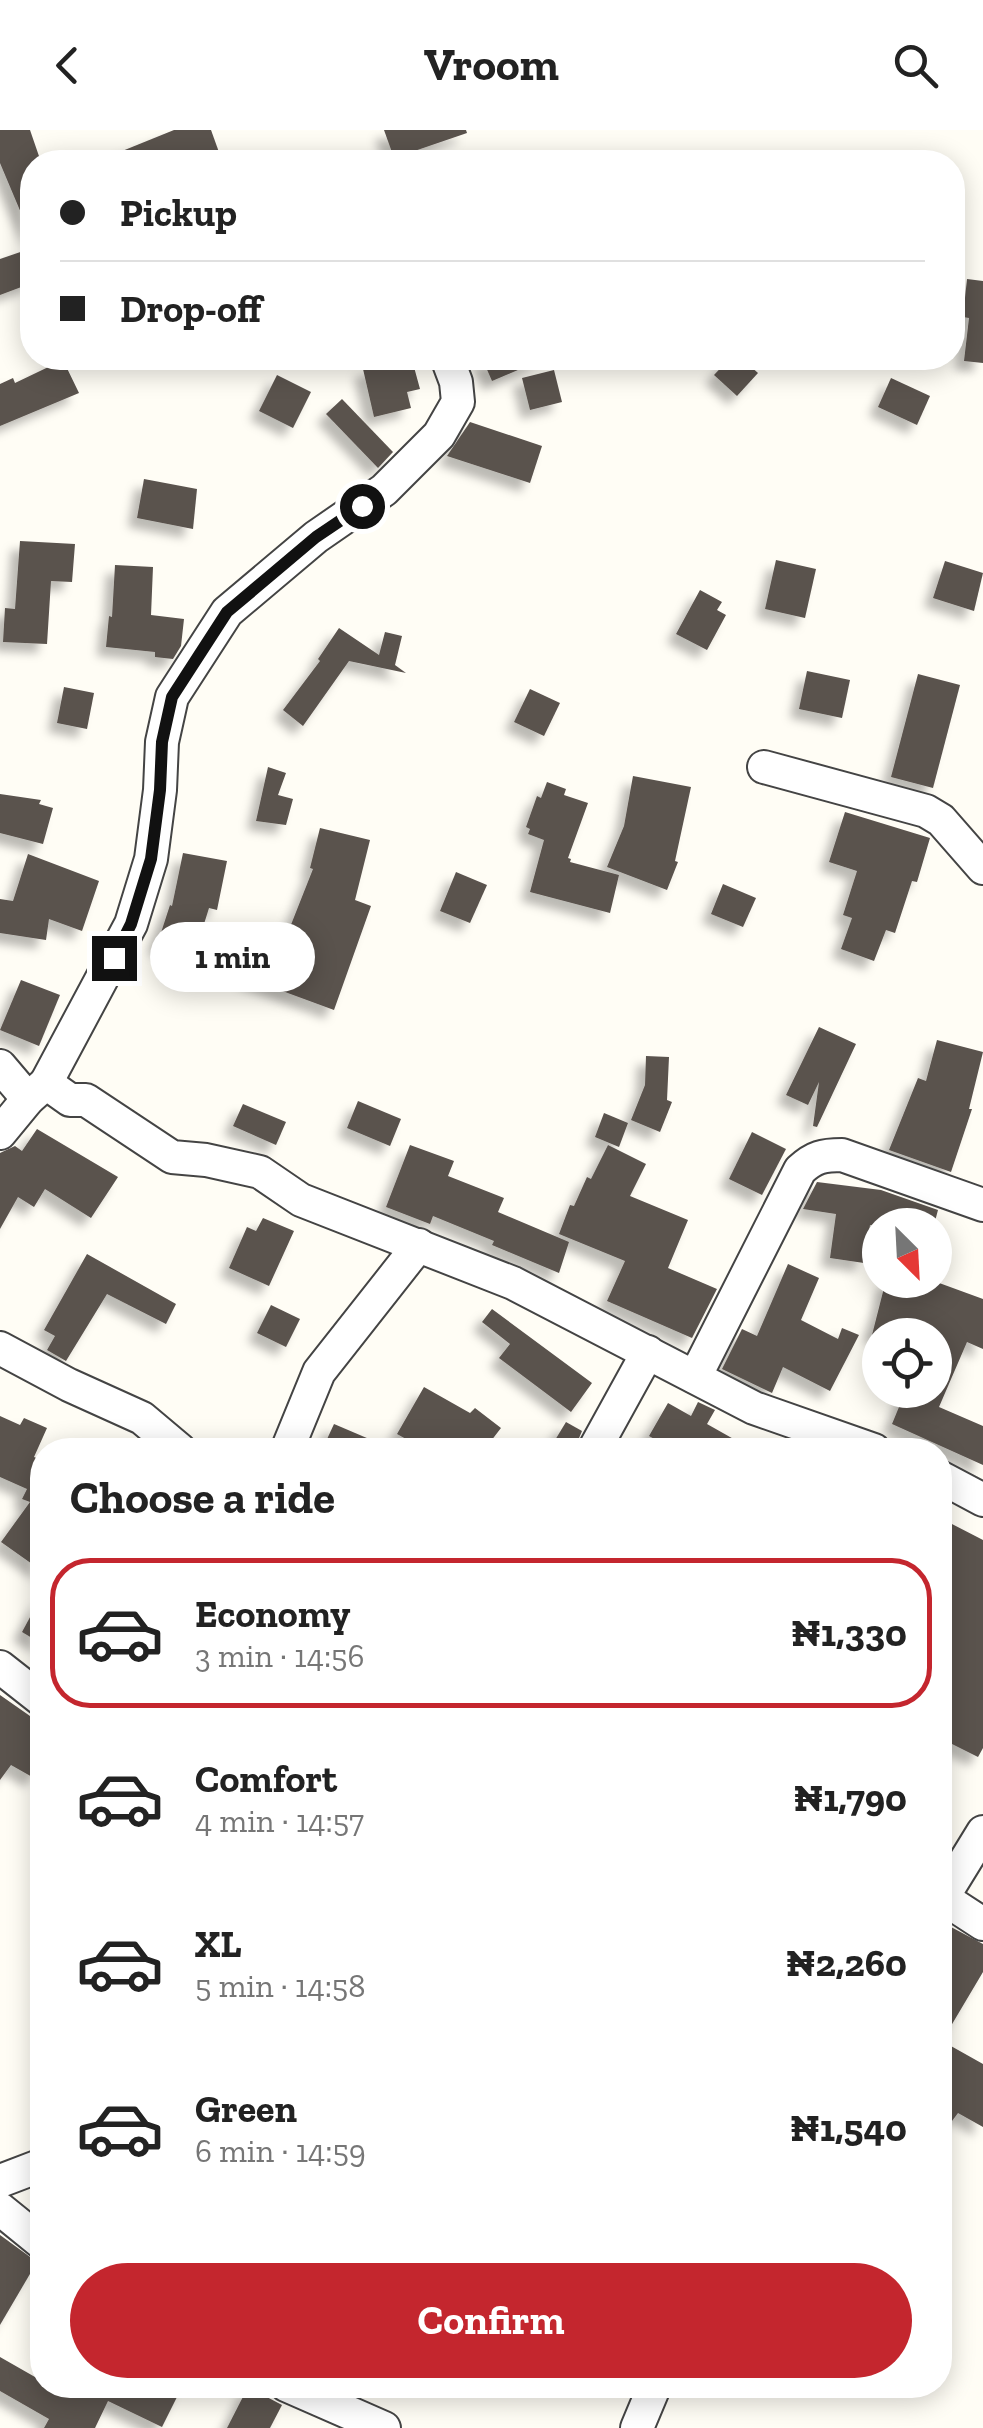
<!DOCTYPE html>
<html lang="en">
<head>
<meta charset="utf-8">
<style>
	:root { --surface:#fff; --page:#f6f6f6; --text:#222; --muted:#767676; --line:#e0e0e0; --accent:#c4262e }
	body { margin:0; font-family:"Zilla Slab",serif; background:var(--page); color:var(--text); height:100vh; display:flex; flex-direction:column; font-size:38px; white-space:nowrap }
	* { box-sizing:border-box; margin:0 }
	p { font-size:32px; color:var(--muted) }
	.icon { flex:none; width:55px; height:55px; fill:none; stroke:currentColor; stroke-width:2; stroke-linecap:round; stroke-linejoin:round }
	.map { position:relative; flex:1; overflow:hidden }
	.panel { position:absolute; left:30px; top:1308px; width:922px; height:960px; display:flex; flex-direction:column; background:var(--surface); border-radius:40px; box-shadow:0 5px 25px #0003 }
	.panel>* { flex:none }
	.top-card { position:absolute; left:20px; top:20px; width:945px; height:220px; border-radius:40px; box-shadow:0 5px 25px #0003; display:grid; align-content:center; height:220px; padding:0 40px; background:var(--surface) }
	.needle { width:65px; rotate:156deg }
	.controls { position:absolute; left:862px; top:1078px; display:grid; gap:20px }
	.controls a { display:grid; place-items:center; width:90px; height:90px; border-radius:50%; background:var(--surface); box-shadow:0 5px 25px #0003; font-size:50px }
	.end { position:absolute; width:45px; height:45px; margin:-22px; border:12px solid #111; background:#fff; box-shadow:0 0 0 5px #fff }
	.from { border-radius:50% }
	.bubble { position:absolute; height:70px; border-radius:35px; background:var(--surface); box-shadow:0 5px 25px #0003; font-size:32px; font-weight:800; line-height:70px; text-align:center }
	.top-card b { display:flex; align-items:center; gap:35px; height:95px; font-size:38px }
	.top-card b+b { border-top:2px solid var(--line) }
	.top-card i { width:25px; height:25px; background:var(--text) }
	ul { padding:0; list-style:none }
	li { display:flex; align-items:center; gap:30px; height:150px; margin:0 20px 15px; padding:0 20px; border:5px solid transparent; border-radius:40px }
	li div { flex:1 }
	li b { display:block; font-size:38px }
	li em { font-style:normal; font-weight:800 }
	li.active { border-color:var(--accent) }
	li>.icon { width:90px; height:90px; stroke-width:1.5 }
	h2 { padding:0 40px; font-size:45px; line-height:120px }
	.primary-button { display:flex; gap:20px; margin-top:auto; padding:20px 40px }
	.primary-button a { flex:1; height:115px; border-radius:60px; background:var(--accent); color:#fff; font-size:40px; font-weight:800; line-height:115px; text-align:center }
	header { display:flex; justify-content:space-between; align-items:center; height:130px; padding:0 40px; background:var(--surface); font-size:45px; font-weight:800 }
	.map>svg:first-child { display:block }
	.building { fill:#5a524d; filter:url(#shadow) }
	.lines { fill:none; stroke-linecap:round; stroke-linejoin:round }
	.minor-casing { stroke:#444; stroke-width:36 }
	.minor { stroke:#fff; stroke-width:32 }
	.route { stroke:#111; stroke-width:12 }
</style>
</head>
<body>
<header><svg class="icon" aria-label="back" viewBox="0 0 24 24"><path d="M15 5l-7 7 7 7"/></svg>Vroom<svg class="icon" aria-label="search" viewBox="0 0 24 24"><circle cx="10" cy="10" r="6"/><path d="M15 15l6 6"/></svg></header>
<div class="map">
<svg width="983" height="2298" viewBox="0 0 983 2298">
	<defs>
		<filter id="shadow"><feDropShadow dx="-9" dy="9" stdDeviation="5" flood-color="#0004"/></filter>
	</defs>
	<rect width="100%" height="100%" fill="#fffdf5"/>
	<g class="building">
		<path d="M0 0H30L41 32H32V109L0 33Z"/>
		<path d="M174 0H211L220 25 202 32H95Z"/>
		<path d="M384 0H466L467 3 394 28Z"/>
		<path d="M32 118V153L0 165V129Z"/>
		<path d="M967 149 983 151V233L964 231 969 188 963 187Z"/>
		<path d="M482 228H546L492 251Z"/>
		<path d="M730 228H741L758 243 737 266 714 245Z"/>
		<path d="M63 230 79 263 0 296V254L13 248 15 253Z"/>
		<path d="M401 230 403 240 414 237 420 259 407 262 411 278 374 287 363 239Z"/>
		<path d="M554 240 562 272 530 280 522 248Z"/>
		<path d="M277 245 311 262 293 298 259 281Z"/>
		<path d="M891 248 930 266 917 295 878 277Z"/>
		<path d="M342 269 393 322 378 338 326 284Z"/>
		<path d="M470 292 542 316 530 353 447 326Z"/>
		<path d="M144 349 197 359 193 399 137 388Z"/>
		<path d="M20 411 75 414 72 452 51 451 47 514 3 512 5 478 15 479Z"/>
		<path d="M776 430 816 439 805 488 765 479Z"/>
		<path d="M945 431 983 443 974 481 933 468Z"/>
		<path d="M115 435 153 437 151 485 184 489 181 516 173 529 155 527V522L106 517 109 486 112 487Z"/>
		<path d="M700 460 722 472 717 480 726 485 707 520 676 504Z"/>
		<path d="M339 498 379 525 385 502 402 506 395 535 406 543 349 531 303 596 283 580 320 531 318 529Z"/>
		<path d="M807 541 850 550 842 588 799 579Z"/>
		<path d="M918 544 960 555 933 658 891 647Z"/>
		<path d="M64 557 94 563 87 599 57 593Z"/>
		<path d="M530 559 560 573 544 606 514 592Z"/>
		<path d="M268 637 286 643 278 665 293 669 286 695 256 691Z"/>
		<path d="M633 646 691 657 675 731 678 732 667 760 607 737 624 696Z"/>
		<path d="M547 652 566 659 564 665 588 673 568 728 571 729 570 732 619 745 610 783 530 762 544 710 528 704 530 699 526 697 537 666 541 668Z"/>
		<path d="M0 664 41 670 39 674 53 678 43 714 0 703Z"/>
		<path d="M845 682 930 708 917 752 912 751 895 803 886 800 874 831 841 819 852 788 843 785 857 741 829 732Z"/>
		<path d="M320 698 370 710 355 770 371 776 334 880 247 848 260 812 281 820 313 739 310 738Z"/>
		<path d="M183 723 227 731 217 780 209 778 194 826 157 815 170 775 172 776Z"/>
		<path d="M28 724 99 751 82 801 49 789 46 810 0 803V769L13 771Z"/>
		<path d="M456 742 487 755 470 793 440 781Z"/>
		<path d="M723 754 756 768 743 797 711 784Z"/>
		<path d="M21 850 60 865 39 916 0 900Z"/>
		<path d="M819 897 856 914 817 997 813 996 819 952 808 975 786 965Z"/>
		<path d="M937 910 983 922 969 979H972L951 1042 889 1020 918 948 926 951Z"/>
		<path d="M646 926 669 927 667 970 672 972 660 1002 631 990 645 955Z"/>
		<path d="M358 971 401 989 390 1016 347 998Z"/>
		<path d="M243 974 286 992 276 1015 233 996Z"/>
		<path d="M604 983 628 993 619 1017 595 1007Z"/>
		<path d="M37 999 118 1047 91 1088 45 1059 34 1077 18 1067 0 1099V1023L15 1016 22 1021Z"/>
		<path d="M752 1002 786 1019 762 1065 729 1049Z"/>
		<path d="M410 1015 454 1031 448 1046 504 1068 498 1082 569 1112 559 1143 492 1115 494 1111 433 1086 430 1094 386 1077Z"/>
		<path d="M608 1015 646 1034 630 1066 688 1090 668 1138 717 1159 692 1208 607 1171 625 1131 559 1104 570 1075 574 1076 587 1047 591 1049Z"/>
		<path d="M817 1052 881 1060 938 1080 934 1095H870L864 1133 830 1128 836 1084 803 1079Z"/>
		<path d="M263 1088 294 1101 269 1156 229 1138 247 1097 256 1101Z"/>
		<path d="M87 1124 176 1174 166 1194 107 1164 66 1231 47 1220 55 1206 44 1200Z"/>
		<path d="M788 1134 819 1148 801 1190 838 1209 842 1198 859 1205 830 1261 783 1237 772 1263 722 1239 742 1199 757 1206Z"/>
		<path d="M886 1150H931L983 1169V1219L967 1212 939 1277 983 1296V1335L892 1294 906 1260H935V1205H872Z"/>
		<path d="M271 1175 300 1189 286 1217 257 1203Z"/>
		<path d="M492 1179 592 1253 571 1282 499 1228 510 1214 482 1192Z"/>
		<path d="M424 1257 470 1283 475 1278 501 1298 484 1320H426L397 1304Z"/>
		<path d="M698 1272 715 1280 707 1294 753 1320H674L649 1306 668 1273 691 1286Z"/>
		<path d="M0 1286 20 1295 24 1288 47 1298 34 1327 42 1330V1441L1 1412 30 1372 22 1369 27 1359 0 1347Z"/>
		<path d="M566 1292 582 1301 574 1320H549Z"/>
		<path d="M334 1294 395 1320H322Z"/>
		<path d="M950 1393 983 1410V1618L978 1627 940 1608V1451L951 1430 940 1424V1411Z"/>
		<path d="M42 1465V1514L22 1502Z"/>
		<path d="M0 1565 30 1586 42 1590V1635L34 1648 11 1635 0 1650Z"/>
		<path d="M951 1797 983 1814V1842L942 1911 983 1934V1997L958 1983 940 2007V1815Z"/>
		<path d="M0 2105 37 2132 0 2195Z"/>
		<path d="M0 2227 42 2251V2255H183L162 2297 108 2271 95 2298H44L49 2289 0 2261Z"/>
		<path d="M248 2257 282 2275 270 2298H227Z"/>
	</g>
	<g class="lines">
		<g class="minor-casing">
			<g id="minor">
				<path d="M764 637 926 681 941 690 983 738"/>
				<path d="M0 936 28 969"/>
				<path d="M46 953 131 794 151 729 160 660 162 612 172 567 227 482 316 407 384 360 439 305 458 272 456 252 447 228"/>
				<path d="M0 1003 28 969 46 953 70 970H86L172 1027 206 1030 260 1042 301 1070 513 1153 754 1278 874 1320"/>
				<path d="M0 1218 69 1255 142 1288 180 1320"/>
				<path d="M695 1247 800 1040C814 1027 823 1025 842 1025L983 1075"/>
				<path d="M287 1320 319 1242 419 1115"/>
				<path d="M594 1320 648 1222"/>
				<path d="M940 1347 983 1370"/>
				<path d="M0 1537 42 1570"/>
				<path d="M943 1768 983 1794"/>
				<path d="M940 1772 983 1702"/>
				<path d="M0 2051 42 2035"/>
				<path d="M0 2079 42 2113"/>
				<path d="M286 2255 384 2298"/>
				<path d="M637 2298 655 2255"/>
			</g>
		</g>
		<use href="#minor" class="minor"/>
	</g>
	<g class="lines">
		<path class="route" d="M114 828 131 794 151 729 160 660 162 612 172 567 227 482 316 407 362 376"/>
	</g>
</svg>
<div class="controls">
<a><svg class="needle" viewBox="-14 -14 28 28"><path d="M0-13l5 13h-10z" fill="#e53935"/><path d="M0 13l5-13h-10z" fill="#767676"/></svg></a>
<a><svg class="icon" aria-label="locate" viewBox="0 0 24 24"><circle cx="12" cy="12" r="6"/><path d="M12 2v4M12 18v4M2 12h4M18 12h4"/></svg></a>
</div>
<i class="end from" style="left:362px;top:376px"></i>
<i class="end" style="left:114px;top:828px"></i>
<div class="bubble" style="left:150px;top:792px;width:165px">1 min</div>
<div class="top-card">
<b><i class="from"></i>Pickup</b>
<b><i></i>Drop-off</b>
</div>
<section class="panel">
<h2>Choose a ride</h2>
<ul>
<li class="active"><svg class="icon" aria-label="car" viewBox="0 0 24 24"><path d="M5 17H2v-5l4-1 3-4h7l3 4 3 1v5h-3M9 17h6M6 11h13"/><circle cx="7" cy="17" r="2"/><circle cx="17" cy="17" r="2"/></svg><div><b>Economy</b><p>3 min · 14:56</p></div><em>₦1,330</em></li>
<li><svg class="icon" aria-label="car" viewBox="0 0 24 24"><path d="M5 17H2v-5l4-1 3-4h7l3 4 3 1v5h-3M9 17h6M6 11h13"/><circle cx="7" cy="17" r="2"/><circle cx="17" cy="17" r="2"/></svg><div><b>Comfort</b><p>4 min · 14:57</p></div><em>₦1,790</em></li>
<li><svg class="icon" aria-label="car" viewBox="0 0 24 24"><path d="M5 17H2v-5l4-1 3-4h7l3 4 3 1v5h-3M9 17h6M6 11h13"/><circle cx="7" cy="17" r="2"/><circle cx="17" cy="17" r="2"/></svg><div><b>XL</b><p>5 min · 14:58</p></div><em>₦2,260</em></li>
<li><svg class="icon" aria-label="car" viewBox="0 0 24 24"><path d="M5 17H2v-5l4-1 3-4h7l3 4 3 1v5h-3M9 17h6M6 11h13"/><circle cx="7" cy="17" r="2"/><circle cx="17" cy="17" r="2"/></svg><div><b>Green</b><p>6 min · 14:59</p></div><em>₦1,540</em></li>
</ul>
<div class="primary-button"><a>Confirm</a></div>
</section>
</div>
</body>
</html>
